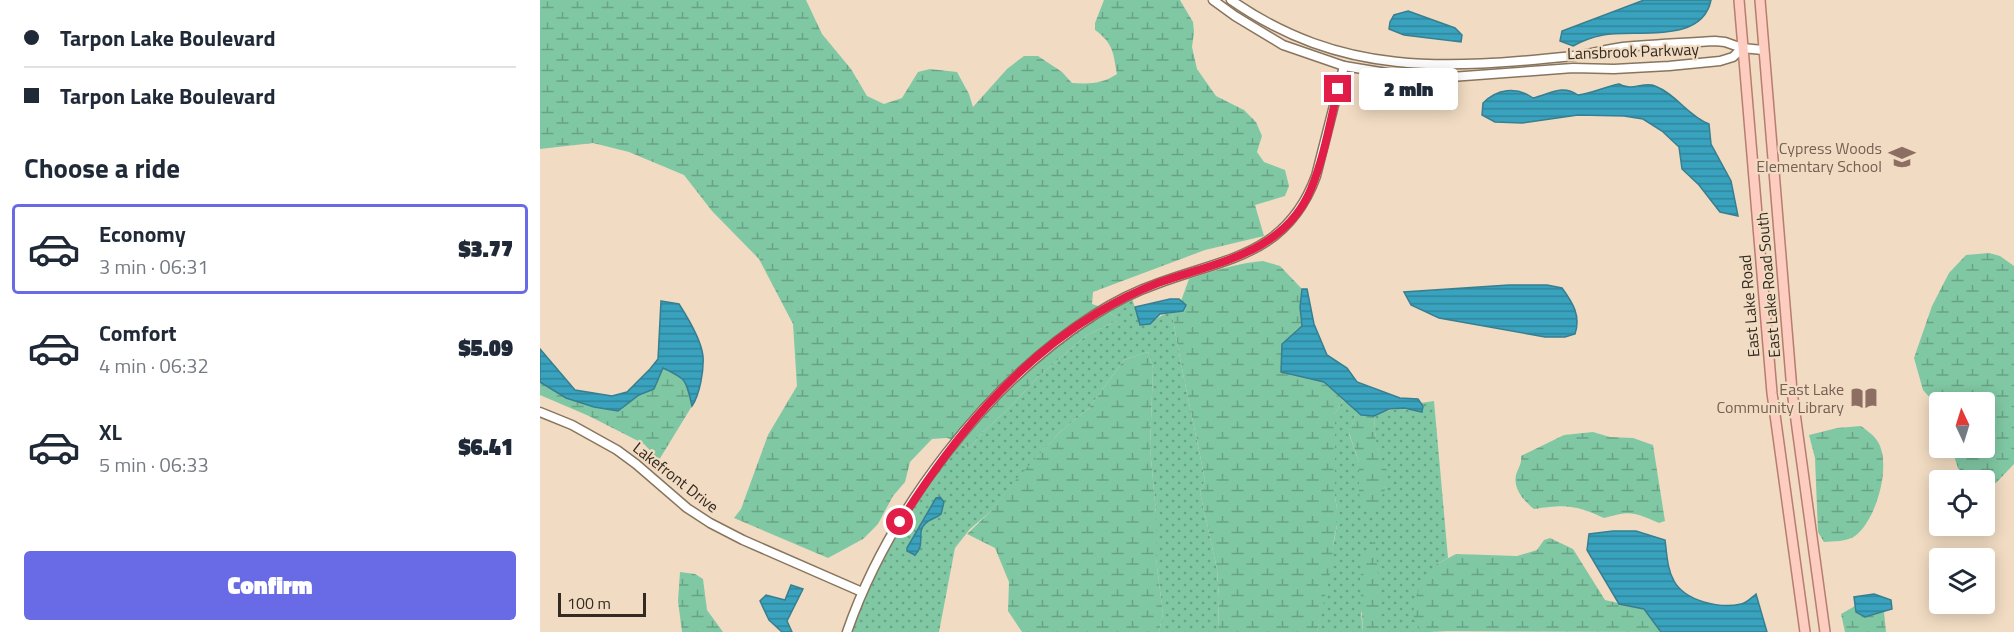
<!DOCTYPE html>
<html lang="en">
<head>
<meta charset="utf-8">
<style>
	:root { --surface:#fff; --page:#f2f2f3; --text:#1f2937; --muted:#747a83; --line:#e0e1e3; --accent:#686be5 }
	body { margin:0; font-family:"Titillium Web",sans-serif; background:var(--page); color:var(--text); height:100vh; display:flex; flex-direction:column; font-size:22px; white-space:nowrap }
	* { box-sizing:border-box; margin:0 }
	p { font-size:20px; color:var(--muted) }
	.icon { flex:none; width:33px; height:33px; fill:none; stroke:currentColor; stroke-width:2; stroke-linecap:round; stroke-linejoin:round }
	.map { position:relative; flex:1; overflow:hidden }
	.details { display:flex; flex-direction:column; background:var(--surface); width:540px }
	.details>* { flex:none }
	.hud { display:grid; align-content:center; height:132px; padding:0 24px; background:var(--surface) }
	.needle { width:39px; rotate:356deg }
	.tools { position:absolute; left:1389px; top:392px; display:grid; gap:12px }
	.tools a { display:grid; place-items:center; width:66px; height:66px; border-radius:6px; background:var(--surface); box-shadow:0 3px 15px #0003; font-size:30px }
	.scale { position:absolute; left:18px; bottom:15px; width:88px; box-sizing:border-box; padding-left:6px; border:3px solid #332a21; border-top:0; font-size:16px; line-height:21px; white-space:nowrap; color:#332a21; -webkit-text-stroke:4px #f1dbc2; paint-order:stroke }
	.end { position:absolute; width:27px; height:27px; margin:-14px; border:8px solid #e11d48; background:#fff; box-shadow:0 0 0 3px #fff }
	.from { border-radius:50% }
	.bubble { position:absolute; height:42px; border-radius:6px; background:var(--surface); box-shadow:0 3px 15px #0003; font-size:20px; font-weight:800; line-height:42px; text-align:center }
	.hud b { display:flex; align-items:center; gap:21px; height:57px; font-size:22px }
	.hud b+b { border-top:2px solid var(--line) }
	.hud i { width:15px; height:15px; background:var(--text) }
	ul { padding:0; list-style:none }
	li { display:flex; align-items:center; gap:18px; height:90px; margin:0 12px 9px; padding:0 12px; border:3px solid transparent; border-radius:6px }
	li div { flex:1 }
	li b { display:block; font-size:22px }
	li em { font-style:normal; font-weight:800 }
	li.on { border-color:var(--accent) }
	li>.icon { width:54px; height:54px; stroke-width:1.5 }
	h2 { padding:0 24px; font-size:27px; line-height:72px }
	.action { display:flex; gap:12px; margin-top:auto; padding:12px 24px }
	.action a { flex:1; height:69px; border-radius:6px; background:var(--accent); color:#fff; font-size:24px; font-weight:800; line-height:69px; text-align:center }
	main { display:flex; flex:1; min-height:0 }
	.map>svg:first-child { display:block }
	.grass { fill:url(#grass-dots) }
	.wetland { fill:url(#wetland-marsh) }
	.water { fill:url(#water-rules); stroke:#377f90; stroke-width:1.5 }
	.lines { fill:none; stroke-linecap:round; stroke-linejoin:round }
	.secondary-casing { stroke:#88755e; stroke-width:11 }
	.primary-casing { stroke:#b67e6e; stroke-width:12 }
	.secondary { stroke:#fff; stroke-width:8 }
	.primary { stroke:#fdcdc1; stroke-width:9 }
	.route { stroke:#e11d48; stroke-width:8 }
	.labels { text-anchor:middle; stroke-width:4.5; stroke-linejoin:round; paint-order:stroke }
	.street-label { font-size:16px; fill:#332a21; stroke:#f1dbc2 }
	.education-label { font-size:16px; fill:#785e54; stroke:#f1dbc2; text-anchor:end }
</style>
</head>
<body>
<main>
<section class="details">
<div class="hud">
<b><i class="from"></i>Tarpon Lake Boulevard</b>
<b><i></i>Tarpon Lake Boulevard</b>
</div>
<h2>Choose a ride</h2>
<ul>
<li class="on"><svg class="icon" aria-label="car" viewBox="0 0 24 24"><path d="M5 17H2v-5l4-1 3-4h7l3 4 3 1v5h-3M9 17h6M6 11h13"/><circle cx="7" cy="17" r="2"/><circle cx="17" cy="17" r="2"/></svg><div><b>Economy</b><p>3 min · 06:31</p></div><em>$3.77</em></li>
<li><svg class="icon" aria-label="car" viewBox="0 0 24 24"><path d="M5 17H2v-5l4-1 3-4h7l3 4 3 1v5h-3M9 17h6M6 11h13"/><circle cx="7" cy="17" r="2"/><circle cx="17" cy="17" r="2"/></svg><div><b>Comfort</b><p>4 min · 06:32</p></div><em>$5.09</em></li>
<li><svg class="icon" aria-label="car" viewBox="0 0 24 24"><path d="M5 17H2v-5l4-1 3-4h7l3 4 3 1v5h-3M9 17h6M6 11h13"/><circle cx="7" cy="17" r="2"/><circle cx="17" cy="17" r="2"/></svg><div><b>XL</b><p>5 min · 06:33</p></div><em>$6.41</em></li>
</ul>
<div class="action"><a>Confirm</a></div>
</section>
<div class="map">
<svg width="1474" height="632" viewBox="0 0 1474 632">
	<defs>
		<pattern id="grass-dots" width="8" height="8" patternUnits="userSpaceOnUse" patternTransform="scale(1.5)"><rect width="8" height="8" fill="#80c8a4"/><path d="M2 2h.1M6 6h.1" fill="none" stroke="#69a385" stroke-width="1.8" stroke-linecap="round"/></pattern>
		<pattern id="wetland-marsh" width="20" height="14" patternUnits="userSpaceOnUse" patternTransform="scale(1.5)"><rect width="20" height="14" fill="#80c8a4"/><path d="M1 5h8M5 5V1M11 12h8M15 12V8" fill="none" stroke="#69a385"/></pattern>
		<pattern id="water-rules" width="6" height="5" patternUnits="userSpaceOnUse" patternTransform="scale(1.5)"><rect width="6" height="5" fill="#39a3bf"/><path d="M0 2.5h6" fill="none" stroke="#31859b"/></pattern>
	</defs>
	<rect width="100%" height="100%" fill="#f1dbc2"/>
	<g class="grass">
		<path d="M592 298 600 325C617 323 615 315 632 313 641 369 654 424 665 480L660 492 677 569 679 597 678 632H619L623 614 616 559V513L610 447 613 368 608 352 584 360 549 408 520 432 480 476 450 512 430 529 415 548 399 632H310C337 563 374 502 419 443L430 448 441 434 469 408 498 377 547 335 578 320 568 311Z"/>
		<path d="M803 400 817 411 809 434 819 462V492L846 488V468L841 460 836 445 834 416C854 407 861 408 882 412L883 406 881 403 894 401 908 558 897 564 890 631 908 632H840L839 629 821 612 823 632H777L797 525V509L795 497V414Z"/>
	</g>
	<g class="wetland">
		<path d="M0 0H266L282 34 311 69 327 96 344 104 362 98 378 72 390 69 417 72 429 94 433 107 467 69 484 56H498L522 72 532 83C550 84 562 84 577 74 573 53 574 44 555 30V23L564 0H640L653 22 654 32 652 47 657 69 676 96 704 110 716 122 722 136 717 152 724 162 745 170 749 186 745 196 715 205 724 236 665 250 553 292 552 304 561 307 490 358 468 379 413 440 407 438 392 439 370 462 365 482 353 496 338 524 323 539 288 558 194 518 201 509 228 435 257 386 253 324 219 259 172 211 144 175 89 152 53 143 0 149Z"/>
		<path d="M1449 253 1460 256 1474 266V464L1456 483 1445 482 1444 480H1429L1418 468 1411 447H1444V402H1400L1399 415 1391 399 1383 390 1374 358 1392 306 1409 273 1426 255Z"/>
		<path d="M723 261 740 266 762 289 760 307 762 326 755 331 768 378 784 382 803 400 795 414V497L797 509V525L794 539 790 574 777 632H678L679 597 677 569 660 492 665 480C654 424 641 369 632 313L643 311 645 305 641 301 649 279C673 271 698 263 723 261Z"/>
		<path d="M568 311 578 320 547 335 498 377 469 408 441 434 430 448 419 443C464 391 509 347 568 311Z"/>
		<path d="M608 352 613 368 610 447 616 513V559L623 614 619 632H482L468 611 469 582 455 548 427 534 450 512 479 476 520 432 549 408 584 360Z"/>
		<path d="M123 367C147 379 146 380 152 406L119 460 104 444 49 416 0 395V382L78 411 99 395 114 389Z"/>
		<path d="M817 411 821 415 834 416C835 426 835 436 837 446 838 455 843 460 846 468 852 485 840 500 830 512L821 504 819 492V462L809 433Z"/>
		<path d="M1321 426C1326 430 1335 436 1338 442 1352 465 1336 521 1315 536 1306 542 1294 541 1284 542L1278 532 1275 458 1269 435 1297 428Z"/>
		<path d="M1053 432 1070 437 1093 438 1113 445 1125 521 1119 523C1094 512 1091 510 1064 518 1035 505 1026 504 994 509 984 501 973 489 976 475 978 468 982 464 981 456L1024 435Z"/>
		<path d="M1010 538 1033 549 1065 600 1104 609 1121 632 881 631 873 615 875 599 884 578 897 564 916 554 977 556 997 550 1004 540Z"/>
		<path d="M835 540 839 587 840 632H823L820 581 824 555Z"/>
		<path d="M140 572 155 574 163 579 167 610 183 632H142L138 601Z"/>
		<path d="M1315 606 1316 612 1325 617 1344 612 1346 632H1305L1301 614Z"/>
	</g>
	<g class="water">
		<path d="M1104 0H1171C1162 45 1095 29 1063 35 1053 37 1042 41 1033 46L1020 41 1022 31Z"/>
		<path d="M868 11 915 28 922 35 921 42 864 35 849 29 850 22 854 15Z"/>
		<path d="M1079 84C1092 92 1104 81 1115 86 1136 94 1148 116 1169 124L1171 144 1191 181 1198 216 1180 212 1159 185 1142 169 1139 147 1122 131 1103 119 1084 116 1038 115 982 123 955 122 942 115 943 103C957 89 976 86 993 98 1010 94 1022 84 1038 95 1053 93 1064 87 1079 84Z"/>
		<path d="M969 285H1007L1022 288C1033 303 1041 316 1035 334L1025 337H1005L899 318 871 305 864 292Z"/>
		<path d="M762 289H767L774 324 787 355 807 368 817 382 860 398 878 399 883 406 882 412 864 408 849 409 834 416 821 415 784 382 741 372 742 344 762 326 760 307Z"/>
		<path d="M630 299H639L646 305 643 311 620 314 610 324 600 325 595 307Z"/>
		<path d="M121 301 139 304C148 318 161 339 163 356 164 370 160 394 152 406 146 380 147 379 123 368L114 389 99 395 78 411 54 407 26 398 0 382V349L35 390 72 396 87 392 110 369 118 359Z"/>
		<path d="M400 497 404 502 401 514C397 518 389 519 385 524 376 532 386 545 375 555L367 551V548L396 498Z"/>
		<path d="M1073 531H1096L1125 540C1127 554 1127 569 1134 581 1145 601 1180 609 1201 604 1207 603 1212 597 1216 594L1227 632H1121L1104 609 1079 604 1047 550 1049 534Z"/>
		<path d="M251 585 263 589 247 621 252 632H242L229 620 220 601 226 595 245 600Z"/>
		<path d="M1334 594 1351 600 1352 609 1325 617 1316 612 1314 597Z"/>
	</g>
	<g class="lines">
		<g class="secondary-casing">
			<g id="secondary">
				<path d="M673 0 695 16 743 45 804 66 865 76 911 77 1033 68 1074 69 1129 66 1180 61 1193 57 1202 48"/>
				<path d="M691 0C802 77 905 69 1034 56 1051 54 1066 49 1083 47 1114 44 1144 43 1175 41L1185 42 1202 48 1223 50"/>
				<path d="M0 412 32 425 77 450 96 464 147 508 170 523 203 540 322 592"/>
				<path d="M307 632C349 511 446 384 554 315 574 302 596 291 619 283 687 258 747 255 776 176L804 66"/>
			</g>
		</g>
		<g class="primary-casing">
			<g id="primary">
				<path d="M1199 0 1232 393 1265 632"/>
				<path d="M1220 0 1252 391 1285 632"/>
			</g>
		</g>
		<use href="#secondary" class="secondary"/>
		<use href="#primary" class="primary"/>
	</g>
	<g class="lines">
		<path class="route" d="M360 522C411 441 474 363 557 313 577 301 597 291 618 283 676 262 744 254 771 189 784 158 790 122 798 89"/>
	</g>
	<defs>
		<g id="school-bare" transform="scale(2.07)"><path d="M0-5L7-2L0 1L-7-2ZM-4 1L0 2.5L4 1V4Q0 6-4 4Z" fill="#8d6e63" stroke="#f1dbc2" stroke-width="2.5" paint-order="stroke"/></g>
		<g id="library-bare" transform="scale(2.07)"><path d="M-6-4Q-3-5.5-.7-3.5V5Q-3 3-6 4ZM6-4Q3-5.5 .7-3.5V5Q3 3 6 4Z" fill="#8d6e63" stroke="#f1dbc2" stroke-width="2.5" paint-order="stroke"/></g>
	</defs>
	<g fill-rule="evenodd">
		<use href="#school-bare" x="1362" y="157"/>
		<use href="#library-bare" x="1324" y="398"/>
	</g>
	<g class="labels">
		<g class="street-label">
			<text transform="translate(1093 51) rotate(-2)" y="6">Lansbrook Parkway</text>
			<text transform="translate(1228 285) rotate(-95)" y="6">East Lake Road South</text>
			<text transform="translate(1209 306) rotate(-95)" y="6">East Lake Road</text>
			<text transform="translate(136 477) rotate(38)" y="6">Lakefront Drive</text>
		</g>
		<g class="education-label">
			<text x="1342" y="154">Cypress Woods<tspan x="1342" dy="18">Elementary School</tspan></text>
			<text x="1304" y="395">East Lake<tspan x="1304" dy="18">Community Library</tspan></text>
		</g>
	</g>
</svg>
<div class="tools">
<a><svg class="needle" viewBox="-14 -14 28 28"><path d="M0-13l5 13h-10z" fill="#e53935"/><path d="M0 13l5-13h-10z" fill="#747a83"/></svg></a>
<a><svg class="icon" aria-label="locate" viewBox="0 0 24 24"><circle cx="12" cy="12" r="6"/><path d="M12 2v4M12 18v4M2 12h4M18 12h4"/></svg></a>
<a><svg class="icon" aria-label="layers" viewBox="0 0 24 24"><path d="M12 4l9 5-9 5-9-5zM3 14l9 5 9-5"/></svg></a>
</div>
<div class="scale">100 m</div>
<i class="end from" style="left:360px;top:522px"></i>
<i class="end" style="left:798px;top:89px"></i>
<div class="bubble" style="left:819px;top:68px;width:99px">2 min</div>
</div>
</main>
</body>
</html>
